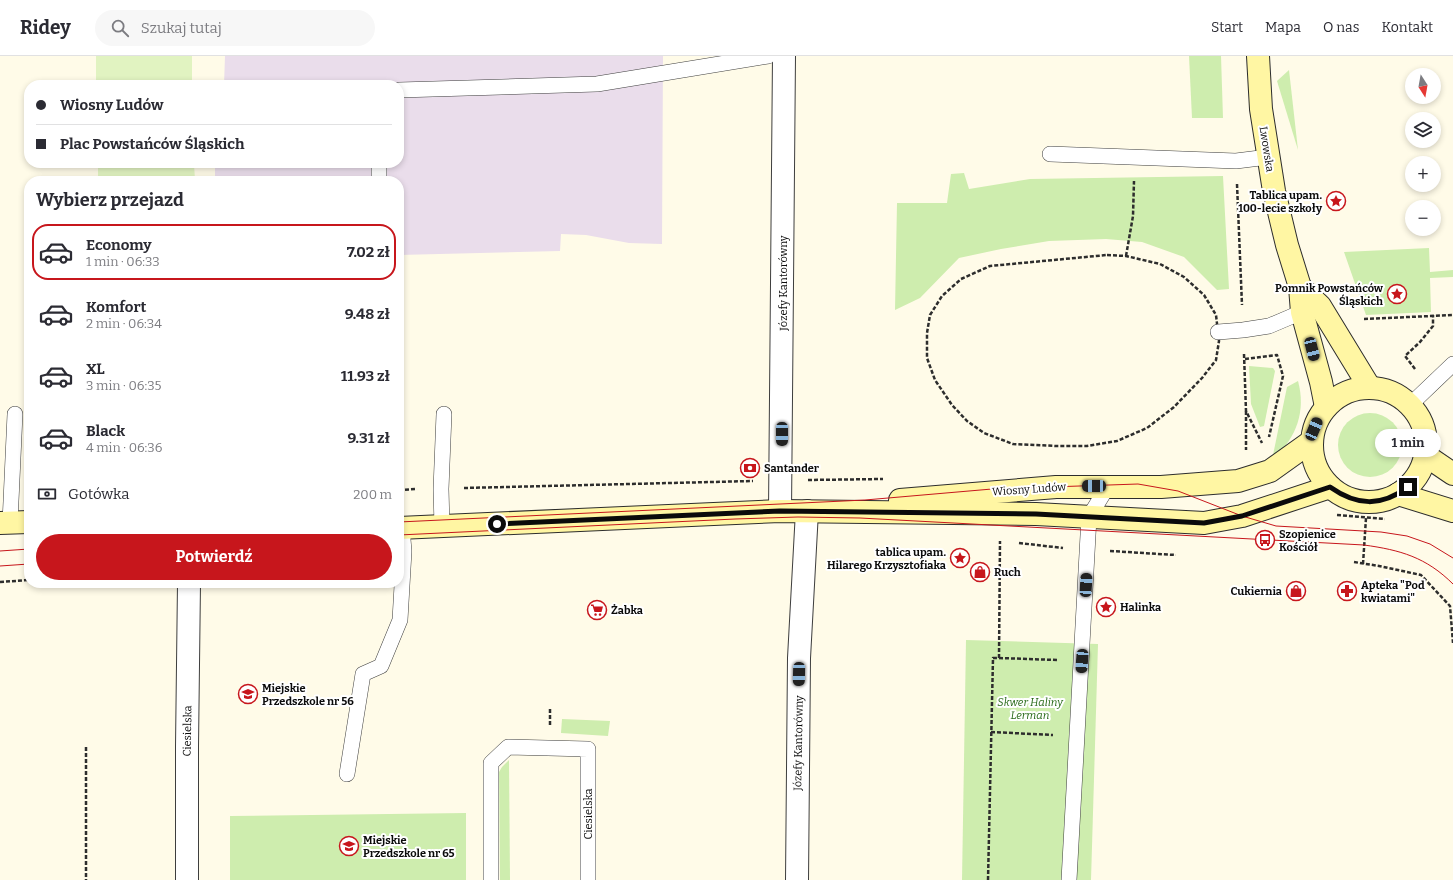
<!DOCTYPE html>
<html lang="pl">
<head>
<meta charset="utf-8">
<style>
	:root { --surface:#fff; --page:#f7f7f7; --text:#2b2b33; --muted:#7c7c81; --line:#e1e1e2; --accent:#c7161c }
	body { margin:0; font-family:Bitter,serif; background:var(--page); color:var(--text); height:100vh; display:flex; flex-direction:column; font-size:15px; white-space:nowrap }
	* { box-sizing:border-box; margin:0 }
	p { font-size:13px; color:var(--muted) }
	.icon { flex:none; width:22px; height:22px; fill:none; stroke:currentColor; stroke-width:2; stroke-linecap:round; stroke-linejoin:round }
	.map { position:relative; flex:1; overflow:hidden }
	.side { position:absolute; left:24px; top:120px; width:380px; height:412px; display:flex; flex-direction:column; background:var(--surface); border-radius:16px; box-shadow:0 2px 6px #0003 }
	.side>* { flex:none }
	.guide { position:absolute; left:24px; top:24px; width:380px; height:88px; border-radius:16px; box-shadow:0 2px 6px #0003; display:grid; align-content:center; height:88px; padding:0 12px; background:var(--surface) }
	.needle { width:26px; rotate:169deg }
	.controls { position:absolute; left:1405px; top:12px; display:grid; gap:8px }
	.controls a { display:grid; place-items:center; width:36px; height:36px; border-radius:50%; background:var(--surface); box-shadow:0 2px 6px #0003; font-size:20px }
	.end { position:absolute; width:18px; height:18px; margin:-9px; border:5px solid #0b0b0b; background:#fff; box-shadow:0 0 0 2px #fff }
	.from { border-radius:50% }
	.bubble { position:absolute; height:28px; border-radius:14px; background:var(--surface); box-shadow:0 2px 6px #0003; font-size:13px; font-weight:700; line-height:28px; text-align:center }
	.car { position:absolute; width:12px; height:24px; margin:-12px -6px; border-radius:5px; box-shadow:0 0 3px 1px #0007; background:linear-gradient(#222 24%,#8ab4d8 0 40%,#222 0 76%,#8ab4d8 0 86%,#222 0) }
	.guide b { display:flex; align-items:center; gap:14px; height:38px; font-size:15px }
	.guide b+b { border-top:1px solid var(--line) }
	.guide i { width:10px; height:10px; background:var(--text) }
	ul { padding:0; list-style:none }
	li { display:flex; align-items:center; gap:12px; height:56px; margin:0 8px 6px; padding:0 4px; border:2px solid transparent; border-radius:16px }
	li div { flex:1 }
	li b { display:block; font-size:15px }
	li em { font-style:normal; font-weight:700 }
	li.current { border-color:var(--accent) }
	li>.icon { width:36px; height:36px; stroke-width:1.5 }
	h2 { padding:0 12px; font-size:18px; line-height:48px }
	.pay { display:flex; align-items:center; gap:10px; height:44px; padding:0 12px; font-size:15px }
	.pay p { margin-inline-start:auto }
	.primary-button { display:flex; gap:8px; margin-top:auto; padding:8px 12px }
	.primary-button a { flex:1; height:46px; border-radius:24px; background:var(--accent); color:#fff; font-size:16px; font-weight:700; line-height:46px; text-align:center }
	header { display:flex; align-items:center; gap:24px; box-sizing:border-box; height:56px; padding:0 20px; background:var(--surface); border-bottom:1px solid var(--line) }
	header strong { font-size:19px }
	nav { display:flex; gap:22px; margin-inline-start:auto; font-size:14px }
	.search { width:280px; height:36px; background:var(--page); display:flex; align-items:center; gap:10px; box-sizing:border-box; padding:0 14px; border-radius:22px; color:var(--muted); font-size:15px }
	.map>svg:first-child { display:block }
	.industrial { fill:#eaddeb }
	.green { fill:#ceedae }
	.pitch { fill:#e1f3c1 }
	.lines { fill:none; stroke-linecap:round; stroke-linejoin:round }
	.lane-casing { stroke:#3e3e3e; stroke-width:16 }
	.street-casing { stroke:#3e3e3e; stroke-width:24 }
	.secondary-casing { stroke:#2d2d2d; stroke-width:24 }
	.path { stroke:#2d2d2d; stroke-width:2.5; stroke-dasharray:4 2; stroke-linecap:butt }
	.lane { stroke:#fff; stroke-width:15 }
	.street { stroke:#fff; stroke-width:22 }
	.secondary { stroke:#fff6a3; stroke-width:22 }
	.tram { stroke:#c7161c; stroke-width:1 }
	.route { stroke:#0b0b0b; stroke-width:5 }
	.labels { text-anchor:middle; stroke-width:4; stroke-linejoin:round; paint-order:stroke }
	.street-label { font-size:11px; fill:#0b0b0b; stroke:#fff }
	.poi-label { font-size:11px; font-weight:bold; fill:#0b0b0b; stroke:#fff; text-anchor:start }
	.park-label { font-size:11px; font-style:italic; fill:#266816; stroke:#fff }
</style>
</head>
<body>
<header>
<strong>Ridey</strong>
<div class="search"><svg class="icon" aria-label="search" viewBox="0 0 24 24"><circle cx="10" cy="10" r="6"/><path d="M15 15l6 6"/></svg>Szukaj tutaj</div>
<nav><a>Start</a><a>Mapa</a><a>O nas</a><a>Kontakt</a></nav>
</header>
<div class="map">
<svg width="1453" height="824" viewBox="0 0 1453 824">
	<rect width="100%" height="100%" fill="#fffbe8"/>
	<path class="industrial" d="M225 0H663L662 188 629 187 586 179 561 178 560 195 399 199V125H215V107H399V29H224Z"/>
	<g class="green">
		<path d="M1189 0H1221L1223 62H1192Z"/>
		<path d="M1289 14 1298 94 1277 25Z"/>
		<path d="M964 117 969 133 1030 123 1223 120 1229 233 1217 234 1184 201 1142 186 1106 183 1049 185 1001 193 959 202 920 242 895 254 897 147H947L951 118Z"/>
		<path d="M1429 192 1430 216 1453 214V221L1430 222 1431 256 1366 259 1344 196Z"/>
		<path d="M1249 310 1273 312 1275 315 1264 370 1260 371 1251 348Z"/>
		<path d="M1298 325C1306 354 1297 382 1274 401L1273 399 1287 331Z"/>
		<circle cx="1370" cy="389" r="32"/>
		<path d="M966 584 1098 588 1091 824H962Z"/>
		<path d="M562 663 610 665 608 680 561 677Z"/>
		<path d="M509 704 510 824H500L499 716 502 711Z"/>
		<path d="M466 757V824H230V760Z"/>
	</g>
	<g class="pitch">
		<rect x="96" y="0" width="96" height="29"/>
		<path d="M98 107H194L195 125H98Z"/>
	</g>
	<g class="lines">
		<g class="lane-casing">
			<g id="lane">
				<path d="M399 34 597 28 768 0"/>
				<path d="M1050 98 1236 105 1268 101"/>
				<path d="M379 107V125"/>
				<path d="M1218 276 1243 274 1269 270 1302 256"/>
				<path d="M1410 349 1453 308"/>
				<path d="M10 467 15 358"/>
				<path d="M442 470 441 433 444 358"/>
				<path d="M347 718 363 618 381 610 400 564 404 495 402 472"/>
				<path d="M491 824V707L508 691 588 693V824"/>
				<path d="M1069 824 1089 461 1108 430"/>
			</g>
		</g>
		<g class="street-casing">
			<g id="street">
				<path d="M780 455 784 0"/>
				<path d="M187 824V690L189 527"/>
				<path d="M797 824 799 602 807 455"/>
			</g>
		</g>
		<g class="secondary-casing">
			<g id="secondary">
				<path d="M1258 0 1261 53 1274 135 1287 189 1300 231 1302 256 1321 326 1326 351"/>
				<path d="M1300 231 1320 250 1370 332"/>
				<circle cx="1369" cy="389" r="57"/>
				<path d="M1425 399 1453 418"/>
				<path d="M1398 438 1453 455"/>
				<path d="M900 444 1056 431H1161L1238 425 1270 415 1312 385"/>
				<path d="M0 467 29 466"/>
				<path d="M399 472 780 455 1036 458 1204 467 1242 460 1330 431"/>
			</g>
		</g>
		<g class="path">
			<path d="M1237 128 1242 249"/>
			<path d="M1107 199 1126 200 1160 208 1184 221 1204 239 1216 259 1219 285 1216 304 1202 322 1174 351 1147 372 1117 385 1087 390H1057L1013 388 984 377 967 365 952 349 935 324 927 302V277L930 259 942 240 961 223 990 210Z"/>
			<path d="M1126 200 1133 160 1134 125"/>
			<path d="M1364 263 1453 259"/>
			<path d="M1244 298 1246 355 1262 387"/>
			<path d="M1245 303 1277 299 1283 320 1269 381"/>
			<path d="M1415 313 1405 300 1420 286 1433 270V259"/>
			<path d="M1246 355V394"/>
			<path d="M808 424 883 423"/>
			<path d="M464 432 753 425"/>
			<path d="M399 434 417 433"/>
			<path d="M1337 459 1385 463"/>
			<path d="M1019 487 1063 492"/>
			<path d="M1110 495 1176 499"/>
			<path d="M1354 506 1379 510 1421 519 1450 550 1453 587"/>
			<path d="M1363 508 1366 462"/>
			<path d="M0 526 29 524"/>
			<path d="M999 602 1057 604"/>
			<path d="M550 669V653"/>
			<path d="M991 676 1053 679"/>
			<path d="M86 691V824"/>
			<path d="M988 824 993 602H999L1000 485"/>
		</g>
		<use href="#lane" class="lane"/>
		<use href="#street" class="street"/>
		<use href="#secondary" class="secondary"/>
		<g class="tram">
			<path d="M399 466 865 444 992 433 1138 428 1178 435 1242 460 1276 470 1381 476 1407 480 1430 488 1453 502"/>
			<path d="M399 479 735 463 798 461 860 462 1364 489C1400 494 1426 501 1453 528"/>
			<path d="M0 495 29 493"/>
			<path d="M0 510 29 508"/>
		</g>
	</g>
	<g class="lines">
		<path class="route" d="M497 468 780 455 1036 458 1204 467 1242 460 1330 431C1357 450 1381 451 1408 431"/>
	</g>
	<defs>
		<g id="sight-ring" transform="scale(1)"><circle r="9.5" fill="#fff" stroke="#c7161c" stroke-width="1.5"/><path d="M0-6L1.8-2.2L6-1.7L2.9 1.2L3.7 5.4L0 3.3L-3.7 5.4L-2.9 1.2L-6-1.7L-1.8-2.2Z" fill="#c7161c"/></g>
		<g id="bank-ring" transform="scale(1)"><circle r="9.5" fill="#fff" stroke="#c7161c" stroke-width="1.5"/><path d="M-6-4H6V4H-6ZM0-2.3a2.3 2.3 0 1 0 0 4.6a2.3 2.3 0 1 0 0-4.6Z" fill="#c7161c"/></g>
		<g id="bus-ring" transform="scale(1)"><circle r="9.5" fill="#fff" stroke="#c7161c" stroke-width="1.5"/><path d="M-5-6H5V4H4V6H2V4H-2V6H-4V4H-5ZM-3.5-4V0h7V-4ZM-3.5 1.2v1.5H-2V1.2ZM2 1.2v1.5H3.5V1.2Z" fill="#c7161c"/></g>
		<g id="shop-ring" transform="scale(1)"><circle r="9.5" fill="#fff" stroke="#c7161c" stroke-width="1.5"/><path d="M-5-2.5h2.3a2.7 3.5 0 0 1 5.4 0H5L5.5 6h-11ZM-1.5-2.5h3a1.5 2.3 0 0 0-3 0Z" fill="#c7161c"/></g>
		<g id="pharmacy-ring" transform="scale(1)"><circle r="9.5" fill="#fff" stroke="#c7161c" stroke-width="1.5"/><path d="M-2-6h4v4h4v4h-4v4h-4v-4h-4v-4h4Z" fill="#c7161c"/></g>
		<g id="supermarket-ring" transform="scale(1)"><circle r="9.5" fill="#fff" stroke="#c7161c" stroke-width="1.5"/><path d="M-6-5.5h2.5l.6 2H6L4.5 2H-2.5L-4.4-4H-6ZM-1.5 3.2a1.3 1.3 0 1 0 .1 0ZM3 3.2a1.3 1.3 0 1 0 .1 0Z" fill="#c7161c"/></g>
		<g id="school-ring" transform="scale(1)"><circle r="9.5" fill="#fff" stroke="#c7161c" stroke-width="1.5"/><path d="M0-5L7-2L0 1L-7-2ZM-4 1L0 2.5L4 1V4Q0 6-4 4Z" fill="#c7161c"/></g>
	</defs>
	<g fill-rule="evenodd">
		<use href="#sight-ring" x="1336" y="145"/>
		<use href="#sight-ring" x="1397" y="238"/>
		<use href="#bank-ring" x="750" y="412"/>
		<use href="#bus-ring" x="1265" y="484"/>
		<use href="#sight-ring" x="960" y="502"/>
		<use href="#shop-ring" x="980" y="516"/>
		<use href="#shop-ring" x="1296" y="535"/>
		<use href="#pharmacy-ring" x="1347" y="535"/>
		<use href="#sight-ring" x="1106" y="551"/>
		<use href="#supermarket-ring" x="597" y="554"/>
		<use href="#school-ring" x="248" y="638"/>
		<use href="#school-ring" x="349" y="790"/>
	</g>
	<g class="labels">
		<g class="street-label">
			<text transform="translate(1267 93) rotate(81)" y="4">Lwowska</text>
			<text transform="translate(783 227) rotate(-90)" y="4">Józefy Kantorówny</text>
			<text transform="translate(1029 433) rotate(-4)" y="4">Wiosny Ludów</text>
			<text transform="translate(187 675) rotate(-89)" y="4">Ciesielska</text>
			<text transform="translate(798 687) rotate(-89)" y="4">Józefy Kantorówny</text>
			<text transform="translate(588 758) rotate(-90)" y="4">Ciesielska</text>
		</g>
		<g class="poi-label">
			<text x="1322" y="143" text-anchor="end">Tablica upam.<tspan x="1322" dy="13">100-lecie szkoły</tspan></text>
			<text x="1383" y="236" text-anchor="end">Pomnik Powstańców<tspan x="1383" dy="13">Śląskich</tspan></text>
			<text x="764" y="416">Santander</text>
			<text x="1279" y="482">Szopienice<tspan x="1279" dy="13">Kościół</tspan></text>
			<text x="946" y="500" text-anchor="end">tablica upam.<tspan x="946" dy="13">Hilarego Krzysztofiaka</tspan></text>
			<text x="994" y="520">Ruch</text>
			<text x="1361" y="533">Apteka "Pod<tspan x="1361" dy="13">kwiatami"</tspan></text>
			<text x="1282" y="539" text-anchor="end">Cukiernia</text>
			<text x="1120" y="555">Halinka</text>
			<text x="611" y="558">Żabka</text>
			<text x="262" y="636">Miejskie<tspan x="262" dy="13">Przedszkole nr 56</tspan></text>
			<text x="363" y="788">Miejskie<tspan x="363" dy="13">Przedszkole nr 65</tspan></text>
		</g>
		<g class="park-label">
			<text x="1030" y="650">Skwer Haliny<tspan x="1030" dy="13">Lerman</tspan></text>
		</g>
	</g>
</svg>
<div class="controls">
<a><svg class="needle" viewBox="-14 -14 28 28"><path d="M0-13l5 13h-10z" fill="#e53935"/><path d="M0 13l5-13h-10z" fill="#7c7c81"/></svg></a>
<a><svg class="icon" aria-label="layers" viewBox="0 0 24 24"><path d="M12 4l9 5-9 5-9-5zM3 14l9 5 9-5"/></svg></a>
<a>+</a>
<a>−</a>
</div>
<i class="end from" style="left:497px;top:468px"></i>
<i class="end" style="left:1408px;top:431px"></i>
<div class="bubble" style="left:1375px;top:373px;width:66px">1 min</div>
<i class="car" style="left:1312px;top:293px;rotate:166deg"></i>
<i class="car" style="left:1314px;top:373px;rotate:23deg"></i>
<i class="car" style="left:782px;top:378px;rotate:180deg"></i>
<i class="car" style="left:1094px;top:430px;rotate:270deg"></i>
<i class="car" style="left:1086px;top:529px;rotate:3deg"></i>
<i class="car" style="left:1082px;top:605px;rotate:184deg"></i>
<i class="car" style="left:799px;top:618px;rotate:181deg"></i>
<div class="guide">
<b><i class="from"></i>Wiosny Ludów</b>
<b><i></i>Plac Powstańców Śląskich</b>
</div>
<section class="side">
<h2>Wybierz przejazd</h2>
<ul>
<li class="current"><svg class="icon" aria-label="car" viewBox="0 0 24 24"><path d="M5 17H2v-5l4-1 3-4h7l3 4 3 1v5h-3M9 17h6M6 11h13"/><circle cx="7" cy="17" r="2"/><circle cx="17" cy="17" r="2"/></svg><div><b>Economy</b><p>1 min · 06:33</p></div><em>7.02 zł</em></li>
<li><svg class="icon" aria-label="car" viewBox="0 0 24 24"><path d="M5 17H2v-5l4-1 3-4h7l3 4 3 1v5h-3M9 17h6M6 11h13"/><circle cx="7" cy="17" r="2"/><circle cx="17" cy="17" r="2"/></svg><div><b>Komfort</b><p>2 min · 06:34</p></div><em>9.48 zł</em></li>
<li><svg class="icon" aria-label="car" viewBox="0 0 24 24"><path d="M5 17H2v-5l4-1 3-4h7l3 4 3 1v5h-3M9 17h6M6 11h13"/><circle cx="7" cy="17" r="2"/><circle cx="17" cy="17" r="2"/></svg><div><b>XL</b><p>3 min · 06:35</p></div><em>11.93 zł</em></li>
<li><svg class="icon" aria-label="car" viewBox="0 0 24 24"><path d="M5 17H2v-5l4-1 3-4h7l3 4 3 1v5h-3M9 17h6M6 11h13"/><circle cx="7" cy="17" r="2"/><circle cx="17" cy="17" r="2"/></svg><div><b>Black</b><p>4 min · 06:36</p></div><em>9.31 zł</em></li>
</ul>
<div class="pay"><svg class="icon" aria-label="cash" viewBox="0 0 24 24"><path d="M3 7h18v10H3z"/><circle cx="12" cy="12" r="2"/></svg>Gotówka<p>200 m</p></div>
<div class="primary-button"><a>Potwierdź</a></div>
</section>
</div>
</body>
</html>
